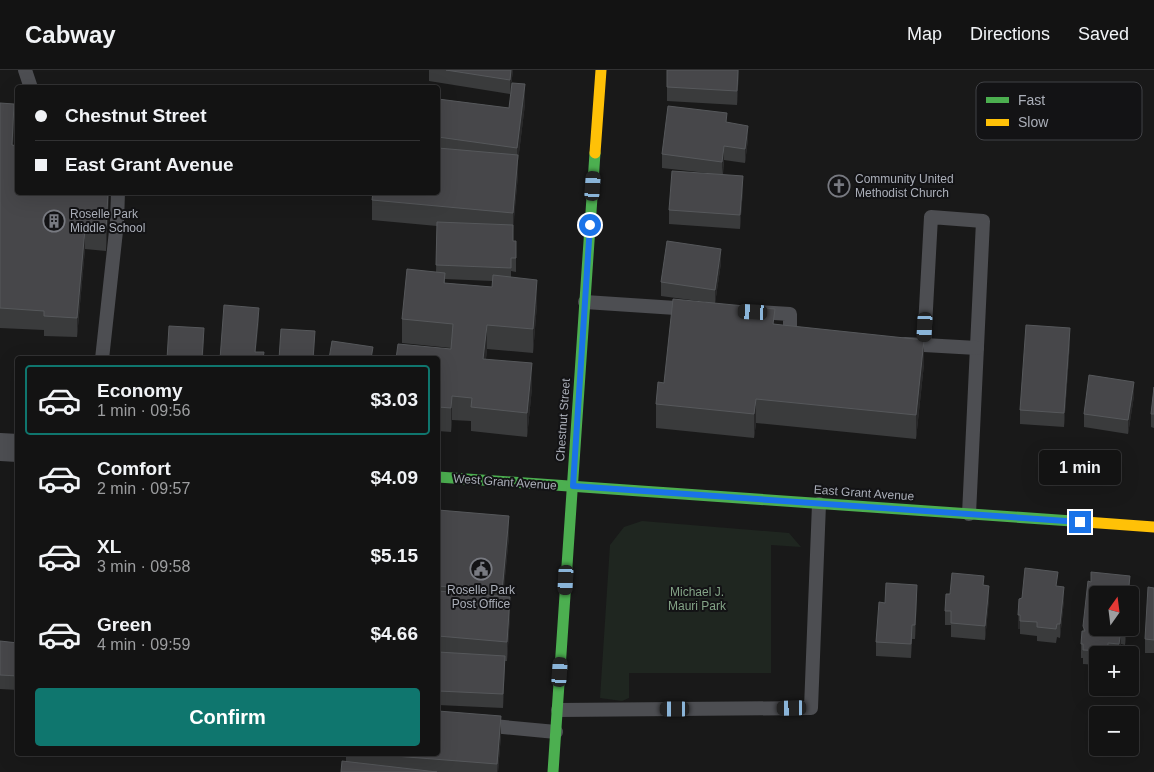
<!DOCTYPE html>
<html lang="en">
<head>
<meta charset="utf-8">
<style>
	:root { --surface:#131313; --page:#202021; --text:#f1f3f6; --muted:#9d9ea0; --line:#323233; --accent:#0f766e }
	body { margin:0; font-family:Arial,sans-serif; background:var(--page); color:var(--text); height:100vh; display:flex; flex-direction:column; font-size:19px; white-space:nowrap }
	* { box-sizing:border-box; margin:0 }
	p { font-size:16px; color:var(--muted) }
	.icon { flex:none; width:28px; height:28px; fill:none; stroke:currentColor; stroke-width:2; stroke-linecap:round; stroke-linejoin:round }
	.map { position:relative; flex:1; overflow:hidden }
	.panel { position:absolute; left:15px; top:286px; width:425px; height:400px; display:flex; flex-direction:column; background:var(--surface); border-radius:5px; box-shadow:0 5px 20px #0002,0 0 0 1px var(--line) }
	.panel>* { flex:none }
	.guide { position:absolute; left:15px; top:15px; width:425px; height:110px; border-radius:5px; box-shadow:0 5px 20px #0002,0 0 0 1px var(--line); display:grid; align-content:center; height:110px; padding:0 20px; background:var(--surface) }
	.needle { width:32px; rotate:14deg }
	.tools { position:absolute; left:1089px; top:516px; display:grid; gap:10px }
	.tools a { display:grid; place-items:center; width:50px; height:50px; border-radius:5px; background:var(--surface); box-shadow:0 5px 20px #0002,0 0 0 1px var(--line); font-size:25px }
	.end { position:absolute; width:22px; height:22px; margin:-11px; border:6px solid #1a73e8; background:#fff; box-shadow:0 0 0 2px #fff }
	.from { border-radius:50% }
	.bubble { position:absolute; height:35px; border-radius:5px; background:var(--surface); box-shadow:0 5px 20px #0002,0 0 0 1px var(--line); font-size:16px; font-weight:700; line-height:35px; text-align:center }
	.car { position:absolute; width:15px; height:30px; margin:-15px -8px; border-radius:6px; box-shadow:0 0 4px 1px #0007; background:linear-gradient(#222 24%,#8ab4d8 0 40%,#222 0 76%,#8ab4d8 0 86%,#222 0) }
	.guide b { display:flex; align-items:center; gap:18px; height:48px; font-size:19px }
	.guide b+b { border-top:1px solid var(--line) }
	.guide i { width:12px; height:12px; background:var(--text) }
	ul { padding:9px 0 0; list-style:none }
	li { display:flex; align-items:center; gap:15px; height:70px; margin:0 10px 8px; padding:0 10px; border:2px solid transparent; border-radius:5px }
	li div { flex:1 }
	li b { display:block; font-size:19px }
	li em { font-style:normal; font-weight:700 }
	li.selected { border-color:var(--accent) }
	li>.icon { width:45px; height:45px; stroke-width:1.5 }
	.button { display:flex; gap:10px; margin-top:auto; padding:10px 20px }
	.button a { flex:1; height:58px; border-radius:5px; background:var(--accent); color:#fff; font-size:20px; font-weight:700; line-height:58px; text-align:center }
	header { display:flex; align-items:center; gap:30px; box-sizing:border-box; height:70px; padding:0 25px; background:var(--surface); border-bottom:1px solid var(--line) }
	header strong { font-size:24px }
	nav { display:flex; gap:28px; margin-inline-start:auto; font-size:18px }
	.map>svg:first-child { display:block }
	.green { fill:#1f2620 }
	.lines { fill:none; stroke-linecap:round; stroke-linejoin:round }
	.lane { stroke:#4d4e52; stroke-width:14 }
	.street { stroke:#4d4e52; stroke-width:28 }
	.fast { stroke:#4caf50; stroke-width:11 }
	.slow { stroke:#ffc107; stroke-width:11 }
	.wall { fill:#3a3b3c; fill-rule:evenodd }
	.shaded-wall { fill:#282829 }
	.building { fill:#47474a; stroke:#56585b }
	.route { stroke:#1a73e8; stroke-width:6 }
	.labels { text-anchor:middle; stroke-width:4; stroke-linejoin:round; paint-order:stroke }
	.poi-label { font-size:12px; fill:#abafb9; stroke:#131315; text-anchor:start }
	.street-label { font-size:12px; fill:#abafb9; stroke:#131315 }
	.park-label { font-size:12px; fill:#83a386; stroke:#131315 }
	.key { fill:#131315; stroke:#414246; stroke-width:1 }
	.key-label { font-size:14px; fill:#abafb9 }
</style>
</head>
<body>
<header>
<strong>Cabway</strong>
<nav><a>Map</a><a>Directions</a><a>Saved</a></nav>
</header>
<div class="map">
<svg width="1154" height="702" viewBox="0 0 1154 702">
	<rect width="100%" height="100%" fill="#191919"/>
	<path class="green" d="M642 451 789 463 801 477 771 475V603H629V628L622 631 600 628 610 475 624 457Z"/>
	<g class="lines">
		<g class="lane">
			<path d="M25 0 31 18"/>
			<path d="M585 232 691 239"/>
			<path d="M757 242 790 244V266L799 267"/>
			<path d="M905 274 924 275 931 147 983 151 969 444"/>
			<path d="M924 275 977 278"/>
			<path d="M102 289 117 152 118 122"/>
			<path d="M558 640 811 638 819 434"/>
			<path d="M482 655 556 662"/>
		</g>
		<path class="street" d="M0 377 18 378"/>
		<g class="fast">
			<path d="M438 407 1072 451"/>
			<path d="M553 702 595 83"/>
		</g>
		<g class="slow">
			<path d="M595 83 601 0"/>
			<path d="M1072 451 1154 457"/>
		</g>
	</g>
	<g class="wall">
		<path d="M429 0H513L510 24 429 11Z"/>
		<path d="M667 0H739L737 35 667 31Z"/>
		<path d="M438 29 509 38 525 34 518 91V105L513 157V171L516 185V202L511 201V207L537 234 533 283 487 279 486 289 532 318 527 367 471 361V351L452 350 451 362 438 361V289L451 278 402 273V249L436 202 437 156 372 150V130L438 122ZM445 209 492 211V217L445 213Z"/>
		<path d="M0 33 14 53 13 75 109 122 106 181 85 179 77 267 44 266V260L0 258Z"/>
		<path d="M727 53 748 69 745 93 724 90 723 104 743 119 740 159 669 154V140L707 103 662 98V84Z"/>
		<path d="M721 193 715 233 775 254 924 294 916 369 756 353 754 368 656 358V334L664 313 706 232 661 226V212Z"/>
		<path d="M1070 272 1064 357 1020 354V340Z"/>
		<path d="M1154 317V358L1151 357V344Z"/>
		<path d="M1134 326 1128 364 1084 357V344Z"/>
		<path d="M438 440 509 466 503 526 510 546 507 591H505L503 638 438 635Z"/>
		<path d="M1091 512 1130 520V525H1098L1127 558 1125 575 1121 574 1120 585H1098V595L1083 594V588H1081V574Z"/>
		<path d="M984 515 989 529 985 570 951 567V555H945V541L950 524Z"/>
		<path d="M1154 518V583H1145V569Z"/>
		<path d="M917 529 915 569H912L911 588 876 586V572L885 533Z"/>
		<path d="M1064 530 1060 568 1057 567 1056 573 1037 571V566L1020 564V559H1018V545Z"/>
		<path d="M0 571 18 573V620L0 619Z"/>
		<path d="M501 665 498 702H341L346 691V684H438Z"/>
	</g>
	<g class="shaded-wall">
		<path d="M511 0H513L510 24V10Z"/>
		<path d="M738 0H739L737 35V21Z"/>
		<path d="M525 14V34L518 91V105L513 163V143L517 94V78Z"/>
		<path d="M14 34V53L12 95V75Z"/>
		<path d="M748 56V69L745 93V79Z"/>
		<path d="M724 76V90L722 105V92Z"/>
		<path d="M743 106V119L740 159V145Z"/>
		<path d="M108 122H109L106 181V162Z"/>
		<path d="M85 159V179L77 267V248Z"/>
		<path d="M721 179V193L715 234V220Z"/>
		<path d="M537 210V234L533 283V259Z"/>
		<path d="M259 238V252L255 289V282Z"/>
		<path d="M487 255V279L483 313V289Z"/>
		<path d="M204 258V272L203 289H202Z"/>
		<path d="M1070 258V272L1064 357V343Z"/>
		<path d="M315 261 314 289H313Z"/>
		<path d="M924 270V294L916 369V345Z"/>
		<path d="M532 293V318L527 367V343Z"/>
		<path d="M1134 312V326L1128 364V350Z"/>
		<path d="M452 326V350L451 362V338Z"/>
		<path d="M756 329V353L754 368V344Z"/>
		<path d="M509 446V466L502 541V522Z"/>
		<path d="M1130 506V525H1128Z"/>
		<path d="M917 515V529L915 569V555Z"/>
		<path d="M989 516V529L985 570V556Z"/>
		<path d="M1064 517V530L1060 568V554Z"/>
		<path d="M510 527V546L507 591V572Z"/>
		<rect x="1018" y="545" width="2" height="14"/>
		<path d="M1125 558H1127L1125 575Z"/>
		<path d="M1121 561V574L1119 585V574Z"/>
		<path d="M505 586V599L503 638V624Z"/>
		<path d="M501 646V665L498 702H497Z"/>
	</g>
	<g class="building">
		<path d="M446 0H511L510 10Z"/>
		<path d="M667 0H738L737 21 667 17Z"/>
		<path d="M512 13 525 14 517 78 438 67V29L509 38Z"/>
		<path d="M0 33 14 34 12 75 18 76V122H108L106 162 85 159 77 248 44 246V241L0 238Z"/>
		<path d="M668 36 727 43 726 52 748 56 745 79 724 76 722 92 662 84Z"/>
		<path d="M438 78 518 85 513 143 372 130 373 122H438Z"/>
		<path d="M672 101 743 106 740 145 669 140Z"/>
		<path d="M437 152 513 155V171H516V188H511V198L436 195Z"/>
		<path d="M667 171 721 179 715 220 661 212Z"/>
		<path d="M407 199 445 203 444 213 492 217 493 205 537 210 533 259 487 255 483 289 532 293 527 343 471 337 472 328 452 326 451 338 438 337V289H396L398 274 451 279 453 254 402 249Z"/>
		<path d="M673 229 775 239 773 254 924 270 916 345 756 329 754 344 656 334 658 312 664 313Z"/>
		<path d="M224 235 259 238 255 282H264L263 289H220Z"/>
		<path d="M1026 255 1070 258 1064 343 1020 340Z"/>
		<path d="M169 256 204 258 202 289H167Z"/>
		<path d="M281 259 315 261 313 289H279Z"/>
		<path d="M332 271 373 277 371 289H329Z"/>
		<path d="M1089 305 1134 312 1128 350 1084 344Z"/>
		<path d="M1154 317V344H1151Z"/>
		<path d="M438 440 509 446 502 522 438 516Z"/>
		<path d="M1025 498 1058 502 1056 516 1064 517 1060 554H1057L1056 559 1037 557V552L1020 551V545H1018L1019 529 1022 528Z"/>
		<path d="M1091 502 1130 506 1128 525H1098V558H1125V561H1121L1119 574 1108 573V577L1104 576 1103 581 1083 580V574H1081L1082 561H1085L1083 556 1088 511 1091 512Z"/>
		<path d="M952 503 984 506 983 515 989 516 985 556 951 553V541H945L946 524H950Z"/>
		<path d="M886 513 917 515 915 555H912L911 574 876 572 879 532 885 533Z"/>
		<path d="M1148 517 1154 518V570L1145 569Z"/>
		<path d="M438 521 510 527 507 572 438 566Z"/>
		<path d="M0 571 18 573V606L0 605Z"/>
		<path d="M438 582 505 586 503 624 438 621Z"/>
		<path d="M438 641 501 646 497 694 369 684H438Z"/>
		<path d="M342 691 437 702H341Z"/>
	</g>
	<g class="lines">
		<path class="route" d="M590 155 573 416 1080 452"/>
	</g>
	<defs>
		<g id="church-ring" transform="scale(1.125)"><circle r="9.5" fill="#131315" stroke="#787a81" stroke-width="1.5"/><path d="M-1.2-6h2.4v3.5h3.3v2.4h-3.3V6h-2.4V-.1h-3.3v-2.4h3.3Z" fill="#787a81"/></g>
		<g id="building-ring" transform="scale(1.125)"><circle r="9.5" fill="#131315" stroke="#787a81" stroke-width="1.5"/><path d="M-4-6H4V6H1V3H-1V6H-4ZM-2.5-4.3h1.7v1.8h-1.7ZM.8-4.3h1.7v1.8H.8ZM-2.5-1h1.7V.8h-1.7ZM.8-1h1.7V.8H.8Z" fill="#787a81"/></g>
		<g id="civic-ring" transform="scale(1.125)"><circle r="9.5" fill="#131315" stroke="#787a81" stroke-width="1.5"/><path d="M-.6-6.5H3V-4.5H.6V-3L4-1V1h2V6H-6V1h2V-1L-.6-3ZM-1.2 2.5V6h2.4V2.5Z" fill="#787a81"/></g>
	</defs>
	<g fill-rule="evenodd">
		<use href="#church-ring" x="839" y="116"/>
		<use href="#building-ring" x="54" y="151"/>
		<use href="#civic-ring" x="481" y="499"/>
	</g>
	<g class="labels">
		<g class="poi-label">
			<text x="855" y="113">Community United<tspan x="855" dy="14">Methodist Church</tspan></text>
			<text x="70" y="148">Roselle Park<tspan x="70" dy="14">Middle School</tspan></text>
			<text x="481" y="524" text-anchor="middle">Roselle Park<tspan x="481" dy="14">Post Office</tspan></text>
		</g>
		<g class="street-label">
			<text transform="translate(563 350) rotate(-86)" y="4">Chestnut Street</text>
			<text transform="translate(505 412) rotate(4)" y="4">West Grant Avenue</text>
			<text transform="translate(864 423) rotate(4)" y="4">East Grant Avenue</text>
		</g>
		<g class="park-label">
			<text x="697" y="526">Michael J.<tspan x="697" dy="14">Mauri Park</tspan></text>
		</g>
	</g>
	<rect x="976" y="12" width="166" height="58" rx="8" class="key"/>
	<rect x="986" y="27" width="23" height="6" fill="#4caf50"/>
	<rect x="986" y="49" width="23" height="7" fill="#ffc107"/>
	<g class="key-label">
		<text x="1018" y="35">Fast</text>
		<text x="1018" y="57">Slow</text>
	</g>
</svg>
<div class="tools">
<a><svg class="needle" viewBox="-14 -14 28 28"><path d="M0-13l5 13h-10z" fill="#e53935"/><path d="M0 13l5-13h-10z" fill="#9d9ea0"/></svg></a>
<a>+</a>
<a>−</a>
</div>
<i class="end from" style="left:590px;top:155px"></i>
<i class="end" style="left:1080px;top:452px"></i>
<div class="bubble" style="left:1039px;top:380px;width:82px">1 min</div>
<i class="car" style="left:593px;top:116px;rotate:4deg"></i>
<i class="car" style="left:753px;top:242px;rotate:273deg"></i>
<i class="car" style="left:925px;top:257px;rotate:183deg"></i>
<i class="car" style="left:566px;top:510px;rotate:183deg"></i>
<i class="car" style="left:560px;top:602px;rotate:4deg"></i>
<i class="car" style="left:792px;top:638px;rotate:269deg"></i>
<i class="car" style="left:675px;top:639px;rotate:270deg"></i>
<div class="guide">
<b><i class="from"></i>Chestnut Street</b>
<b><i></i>East Grant Avenue</b>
</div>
<section class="panel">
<ul>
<li class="selected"><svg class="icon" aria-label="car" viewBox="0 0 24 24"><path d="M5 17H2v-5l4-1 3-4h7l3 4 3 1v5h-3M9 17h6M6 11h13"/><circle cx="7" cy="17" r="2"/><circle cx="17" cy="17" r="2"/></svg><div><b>Economy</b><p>1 min · 09:56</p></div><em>$3.03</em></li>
<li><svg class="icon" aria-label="car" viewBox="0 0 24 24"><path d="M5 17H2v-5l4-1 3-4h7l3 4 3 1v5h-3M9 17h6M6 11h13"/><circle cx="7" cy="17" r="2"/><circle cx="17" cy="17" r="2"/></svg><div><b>Comfort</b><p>2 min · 09:57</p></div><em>$4.09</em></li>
<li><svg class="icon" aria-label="car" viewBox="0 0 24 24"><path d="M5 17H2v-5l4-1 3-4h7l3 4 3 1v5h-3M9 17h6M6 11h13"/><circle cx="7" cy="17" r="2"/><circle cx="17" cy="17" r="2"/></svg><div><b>XL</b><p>3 min · 09:58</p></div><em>$5.15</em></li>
<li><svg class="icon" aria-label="car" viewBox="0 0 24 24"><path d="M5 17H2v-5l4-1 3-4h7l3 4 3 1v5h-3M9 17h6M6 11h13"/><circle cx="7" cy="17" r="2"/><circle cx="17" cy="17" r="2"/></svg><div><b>Green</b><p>4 min · 09:59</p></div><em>$4.66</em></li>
</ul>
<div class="button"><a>Confirm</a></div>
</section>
</div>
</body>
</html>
